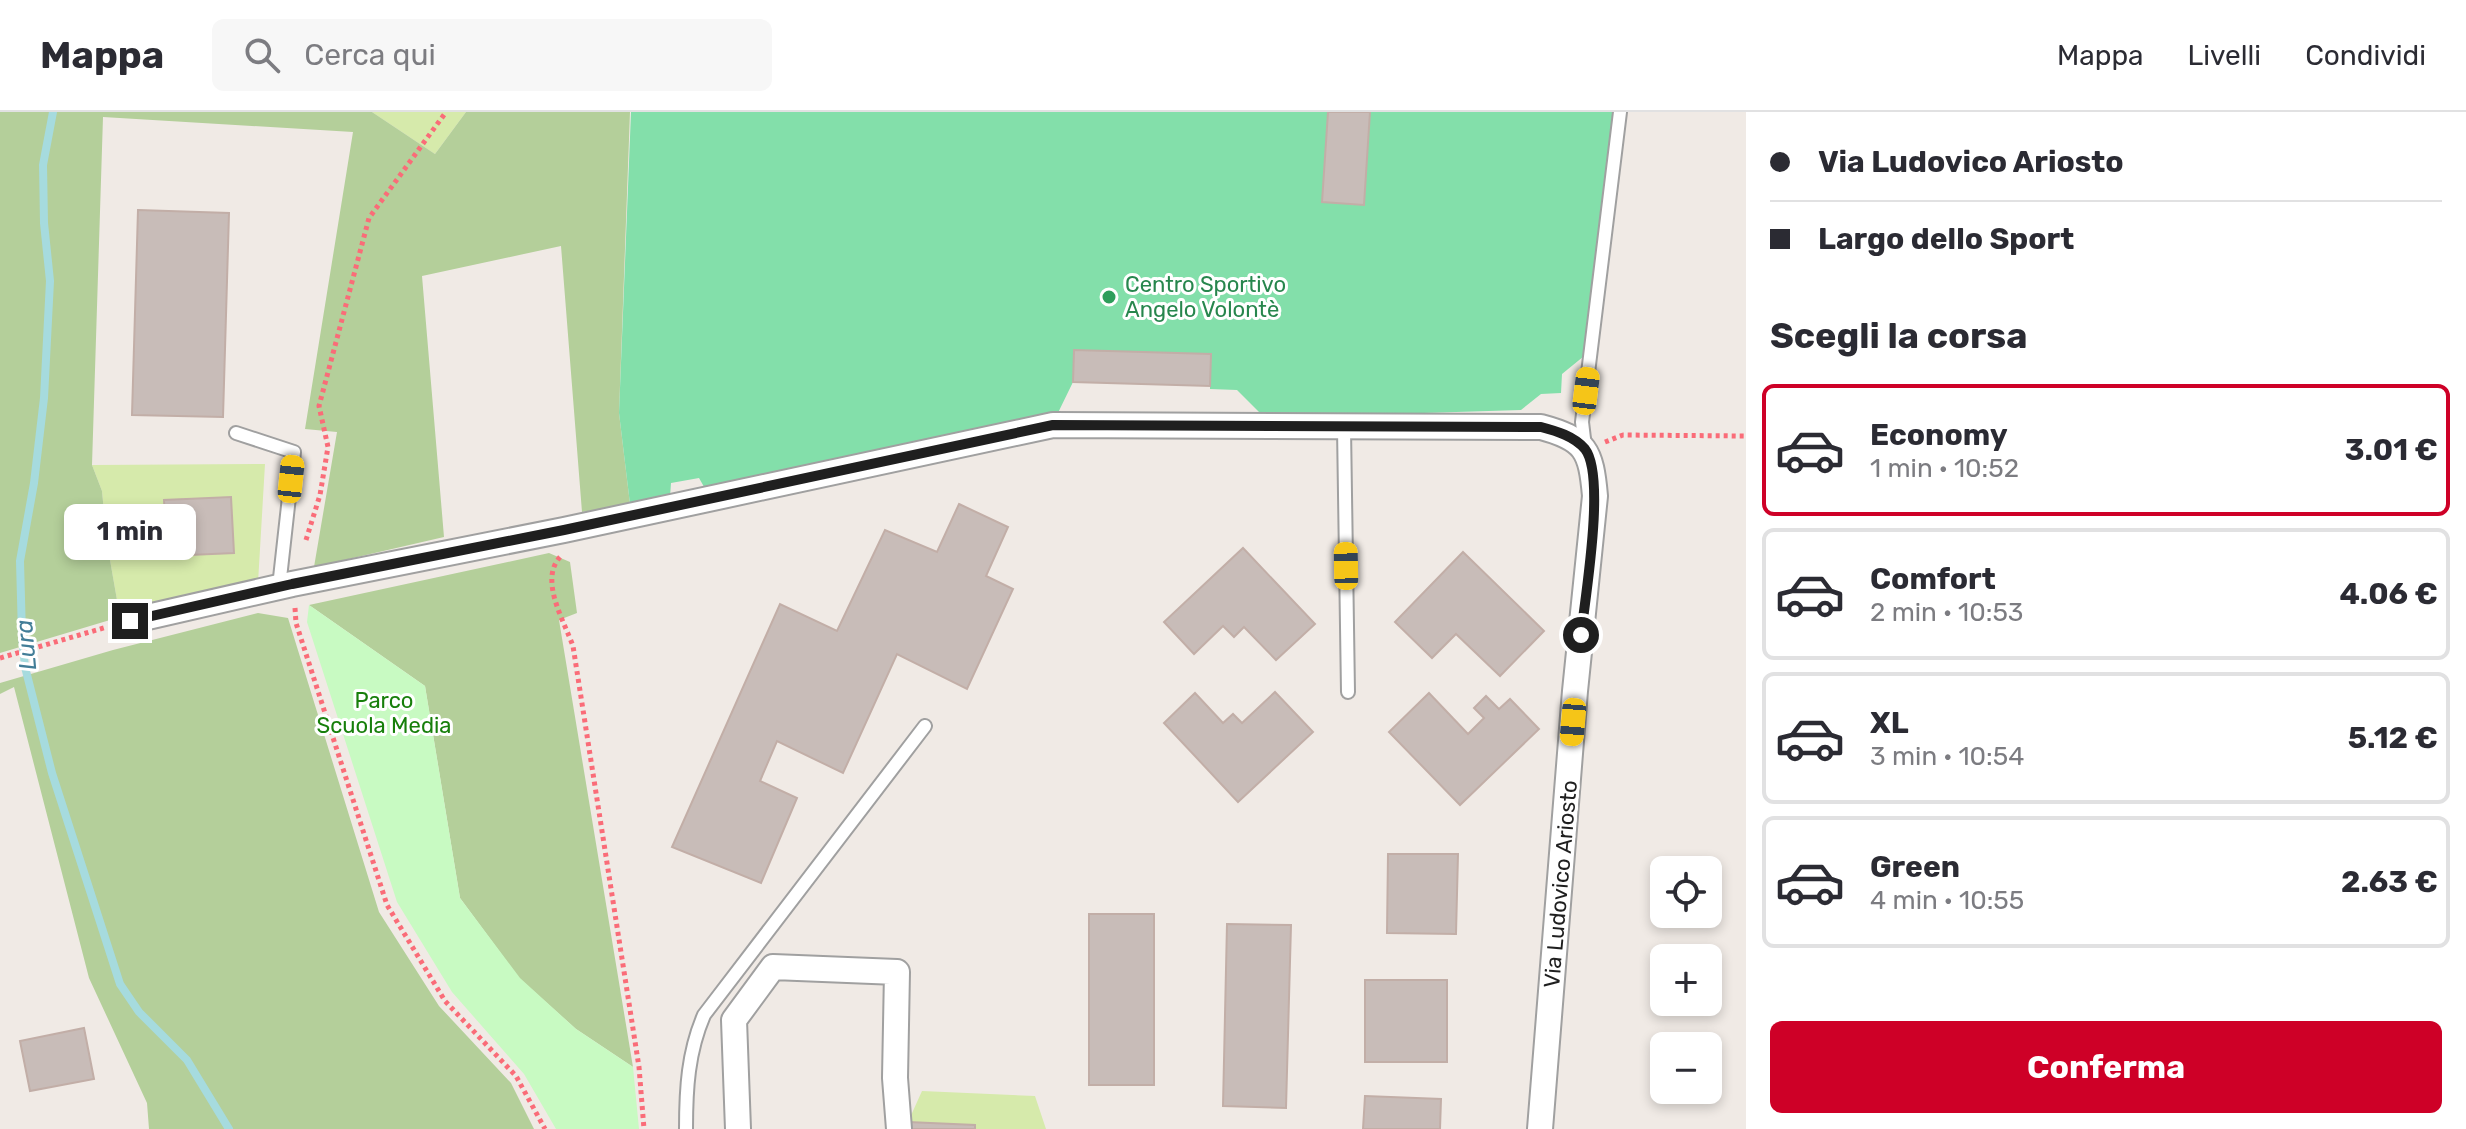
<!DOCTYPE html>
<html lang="it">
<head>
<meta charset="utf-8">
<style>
	:root { --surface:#fff; --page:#f7f7f7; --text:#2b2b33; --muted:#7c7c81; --line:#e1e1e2; --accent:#ce0027 }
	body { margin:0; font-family:Rubik,sans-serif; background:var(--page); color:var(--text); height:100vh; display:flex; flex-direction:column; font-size:30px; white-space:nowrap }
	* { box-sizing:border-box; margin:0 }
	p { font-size:26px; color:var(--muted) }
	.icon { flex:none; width:44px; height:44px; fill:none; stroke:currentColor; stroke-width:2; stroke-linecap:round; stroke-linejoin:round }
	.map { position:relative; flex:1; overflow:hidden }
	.details { display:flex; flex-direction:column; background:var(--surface); width:720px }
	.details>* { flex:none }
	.banner { display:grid; align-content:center; height:176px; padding:0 24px; background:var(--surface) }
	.buttons { position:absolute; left:1650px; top:744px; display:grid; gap:16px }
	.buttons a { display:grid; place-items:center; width:72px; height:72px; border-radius:12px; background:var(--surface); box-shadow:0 4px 12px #0003; font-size:40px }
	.end { position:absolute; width:36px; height:36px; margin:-18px; border:10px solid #1f1f1f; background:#fff; box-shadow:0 0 0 4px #fff }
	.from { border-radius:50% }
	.bubble { position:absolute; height:56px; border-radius:12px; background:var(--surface); box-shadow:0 4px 12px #0003; font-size:26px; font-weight:700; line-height:56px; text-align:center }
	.car { position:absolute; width:24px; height:48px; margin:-24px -12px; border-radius:10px; box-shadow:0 0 6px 2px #0007; background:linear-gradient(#f5c518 24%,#345 0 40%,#f5c518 0 76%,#345 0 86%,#f5c518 0) }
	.banner b { display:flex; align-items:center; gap:28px; height:76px; font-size:30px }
	.banner b+b { border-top:2px solid var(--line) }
	.banner i { width:20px; height:20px; background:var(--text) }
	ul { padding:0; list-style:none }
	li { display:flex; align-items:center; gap:24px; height:132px; margin:0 16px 12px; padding:0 8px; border:4px solid var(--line); border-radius:12px }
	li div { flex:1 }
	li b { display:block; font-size:30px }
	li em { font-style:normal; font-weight:700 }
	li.selected { border-color:var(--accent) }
	li>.icon { width:72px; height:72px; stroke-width:1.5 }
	h2 { padding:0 24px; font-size:36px; line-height:96px }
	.action { display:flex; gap:16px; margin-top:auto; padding:16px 24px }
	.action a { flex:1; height:92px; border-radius:12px; background:var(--accent); color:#fff; font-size:32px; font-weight:700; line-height:92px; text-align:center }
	header { display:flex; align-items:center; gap:48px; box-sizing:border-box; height:112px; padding:0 40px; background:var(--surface); border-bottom:2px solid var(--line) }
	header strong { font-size:38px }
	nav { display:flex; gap:44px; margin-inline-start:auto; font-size:28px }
	.search { width:560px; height:72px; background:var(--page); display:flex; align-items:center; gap:20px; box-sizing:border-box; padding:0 28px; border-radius:12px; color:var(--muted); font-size:30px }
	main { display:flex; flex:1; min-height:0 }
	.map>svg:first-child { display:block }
	.grass { fill:#d6eaab }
	.forest { fill:#b4cf9a }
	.park { fill:#c8fac2 }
	.pitch { fill:#83dfaa }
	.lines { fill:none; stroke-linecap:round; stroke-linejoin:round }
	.stream { stroke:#a6dbde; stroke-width:8 }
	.building { fill:#c8bcb8; stroke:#c2aea7; stroke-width:2 }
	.lane-casing { stroke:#a0a0a0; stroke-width:16 }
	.street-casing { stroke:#a0a0a0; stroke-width:28 }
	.path { stroke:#fa6c78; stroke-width:5; stroke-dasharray:4 4; stroke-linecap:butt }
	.lane { stroke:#fff; stroke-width:12 }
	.street { stroke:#fff; stroke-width:24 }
	.route { stroke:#1f1f1f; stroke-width:10 }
	.leisure-dot { fill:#2e9e5b; stroke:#fff; stroke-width:3 }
	.labels { text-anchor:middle; stroke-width:6; stroke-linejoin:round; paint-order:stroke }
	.leisure-label { font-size:22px; fill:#27864d; stroke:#fff; text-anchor:start }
	.park-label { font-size:22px; fill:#177f0b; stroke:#fff }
	.street-label { font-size:22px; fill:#1f1f1f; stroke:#fff }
	.water-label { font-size:24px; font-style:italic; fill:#427d97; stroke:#fff }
</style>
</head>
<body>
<header>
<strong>Mappa</strong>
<div class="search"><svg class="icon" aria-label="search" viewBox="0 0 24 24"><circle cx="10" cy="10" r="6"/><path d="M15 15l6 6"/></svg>Cerca qui</div>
<nav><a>Mappa</a><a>Livelli</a><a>Condividi</a></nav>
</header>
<main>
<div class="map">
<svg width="1746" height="1017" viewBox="0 0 1746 1017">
	<rect width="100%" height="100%" fill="#f0eae5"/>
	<g class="grass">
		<path d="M372 0H466L435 42Z"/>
		<path d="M265 352 258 471 120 505 107 431 102 379 92 353Z"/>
		<path d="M922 979 1035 984 1046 1017H975V1013L908 1010Z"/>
	</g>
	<g class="forest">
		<path d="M0 0H372L435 42 466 0H630L619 301 630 392 582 400 561 134 422 164 444 425 314 455 337 320 305 317 353 20 103 5 92 353 102 379 107 431 120 505 0 541Z"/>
		<path d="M549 441 570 450 577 501 559 508 633 955 576 917 519 866 460 786 425 574 309 493Z"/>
		<path d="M258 501 288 506 379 800 439 894 511 971 534 1017H149L147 991 89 866 14 575 0 582V571L113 538Z"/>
	</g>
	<path class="park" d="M309 493 425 574 460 786 520 866 576 917 633 955 639 1017H556L524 962 452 880 397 790 307 510Z"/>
	<path class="pitch" d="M631 0H1613L1589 240 1562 262 1561 281 1541 282 1521 298 1265 306 1237 278 1210 277V274L1073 270 1055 307 707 380 699 366 671 371 670 385 630 392 619 301Z"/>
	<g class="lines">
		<path class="stream" d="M53 0 43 53 44 111 50 169 44 286 34 371 20 449 22 523 25 555 52 661 120 872 139 900 187 948 229 1017"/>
	</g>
	<g class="building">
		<path d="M1328 0H1370L1364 93 1322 90Z"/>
		<path d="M138 98 229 101 223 305 132 303Z"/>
		<path d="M1074 238 1211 242 1210 274 1073 270Z"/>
		<path d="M231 385 234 441 167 444 164 388Z"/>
		<path d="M959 392 1008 415 986 464 1013 477 967 577 897 542 843 661 777 629 760 669 797 686 761 771 672 735 780 492 837 519 885 418 937 440Z"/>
		<path d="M1243 436 1315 512 1276 548 1244 515 1234 525 1223 514 1194 542 1164 510Z"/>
		<path d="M1463 440 1544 519 1500 564 1456 522 1432 546 1395 510Z"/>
		<path d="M1275 580 1313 620 1238 690 1164 611 1195 581 1223 611 1233 602 1242 611Z"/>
		<path d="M1429 581 1468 622 1484 606 1474 596 1486 584 1499 597 1510 587 1539 617 1460 693 1389 620Z"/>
		<path d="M1388 742H1458L1456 822 1387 821Z"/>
		<rect x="1089" y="802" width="65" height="171"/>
		<path d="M1227 812 1291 813 1286 996 1223 994Z"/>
		<rect x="1365" y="868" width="82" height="82"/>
		<path d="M84 916 94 967 30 979 20 929Z"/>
		<path d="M1365 984 1441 987 1440 1017H1363Z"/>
		<path d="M908 1010 975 1013V1017H908Z"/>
	</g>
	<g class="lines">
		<g class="lane-casing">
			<g id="lane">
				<path d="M1344 316 1348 580"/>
				<path d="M236 321 294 340 279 475"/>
				<path d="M1585 335 1582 310 1620 0"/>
				<path d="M686 1017C686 977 688 940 704 903L925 614"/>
			</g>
		</g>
		<g class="street-casing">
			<g id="street">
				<path d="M130 509 292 472 564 418 1053 313 1541 315C1586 327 1591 339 1595 384L1575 579 1540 1017"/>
				<path d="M738 1017 734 908 773 855 897 860 895 966 899 1017"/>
			</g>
		</g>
		<g class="path">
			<path d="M1605 330 1623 323 1746 324"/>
			<path d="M306 428 320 383 328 335 319 294 369 106 446 0"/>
			<path d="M560 445C539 468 564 509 573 534L639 955 644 1017"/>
			<path d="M295 496 296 511 387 793 445 889 516 964 545 1017"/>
			<path d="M0 546 107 515"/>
		</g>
		<use href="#lane" class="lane"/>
		<use href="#street" class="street"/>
	</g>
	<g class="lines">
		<path class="route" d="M130 509 292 472 564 418 1053 313 1541 315C1556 319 1574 324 1585 337 1606 364 1585 486 1581 523"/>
	</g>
	<circle class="leisure-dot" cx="1109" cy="185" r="8"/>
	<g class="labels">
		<g class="leisure-label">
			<text x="1125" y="180">Centro Sportivo<tspan x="1125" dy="25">Angelo Volontè</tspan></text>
		</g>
		<g class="park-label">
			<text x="384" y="596">Parco<tspan x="384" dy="25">Scuola Media</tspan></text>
		</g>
		<g class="street-label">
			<text transform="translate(1560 772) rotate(-85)" y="8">Via Ludovico Ariosto</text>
		</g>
		<g class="water-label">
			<text transform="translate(26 533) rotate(-95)" y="8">Lura</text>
		</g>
	</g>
</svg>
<div class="buttons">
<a><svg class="icon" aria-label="locate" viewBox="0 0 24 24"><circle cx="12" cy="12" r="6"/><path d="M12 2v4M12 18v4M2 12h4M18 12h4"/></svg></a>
<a>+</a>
<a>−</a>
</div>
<i class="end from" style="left:1581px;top:523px"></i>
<i class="end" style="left:130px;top:509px"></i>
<div class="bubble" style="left:64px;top:392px;width:132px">1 min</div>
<i class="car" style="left:1586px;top:279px;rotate:7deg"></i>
<i class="car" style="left:291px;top:367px;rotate:6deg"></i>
<i class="car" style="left:1346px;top:454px;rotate:359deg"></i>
<i class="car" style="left:1573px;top:610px;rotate:185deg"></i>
</div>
<section class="details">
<div class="banner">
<b><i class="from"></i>Via Ludovico Ariosto</b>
<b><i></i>Largo dello Sport</b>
</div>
<h2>Scegli la corsa</h2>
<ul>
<li class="selected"><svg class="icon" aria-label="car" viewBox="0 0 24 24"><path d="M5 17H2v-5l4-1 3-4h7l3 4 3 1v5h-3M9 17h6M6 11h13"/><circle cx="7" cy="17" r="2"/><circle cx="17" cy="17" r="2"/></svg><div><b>Economy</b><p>1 min · 10:52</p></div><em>3.01 €</em></li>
<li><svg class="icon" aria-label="car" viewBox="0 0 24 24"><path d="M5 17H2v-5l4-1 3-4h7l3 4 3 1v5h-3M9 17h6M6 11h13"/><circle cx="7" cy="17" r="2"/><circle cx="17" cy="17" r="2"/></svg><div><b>Comfort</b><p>2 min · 10:53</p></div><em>4.06 €</em></li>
<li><svg class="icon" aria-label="car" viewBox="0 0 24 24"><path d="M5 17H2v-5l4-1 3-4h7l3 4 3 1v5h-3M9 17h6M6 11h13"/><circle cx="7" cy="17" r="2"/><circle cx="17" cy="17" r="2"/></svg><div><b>XL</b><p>3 min · 10:54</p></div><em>5.12 €</em></li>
<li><svg class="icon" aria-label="car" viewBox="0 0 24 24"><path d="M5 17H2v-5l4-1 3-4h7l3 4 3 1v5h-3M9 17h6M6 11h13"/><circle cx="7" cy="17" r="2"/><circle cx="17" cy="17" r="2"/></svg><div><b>Green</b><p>4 min · 10:55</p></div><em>2.63 €</em></li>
</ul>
<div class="action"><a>Conferma</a></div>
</section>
</main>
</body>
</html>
